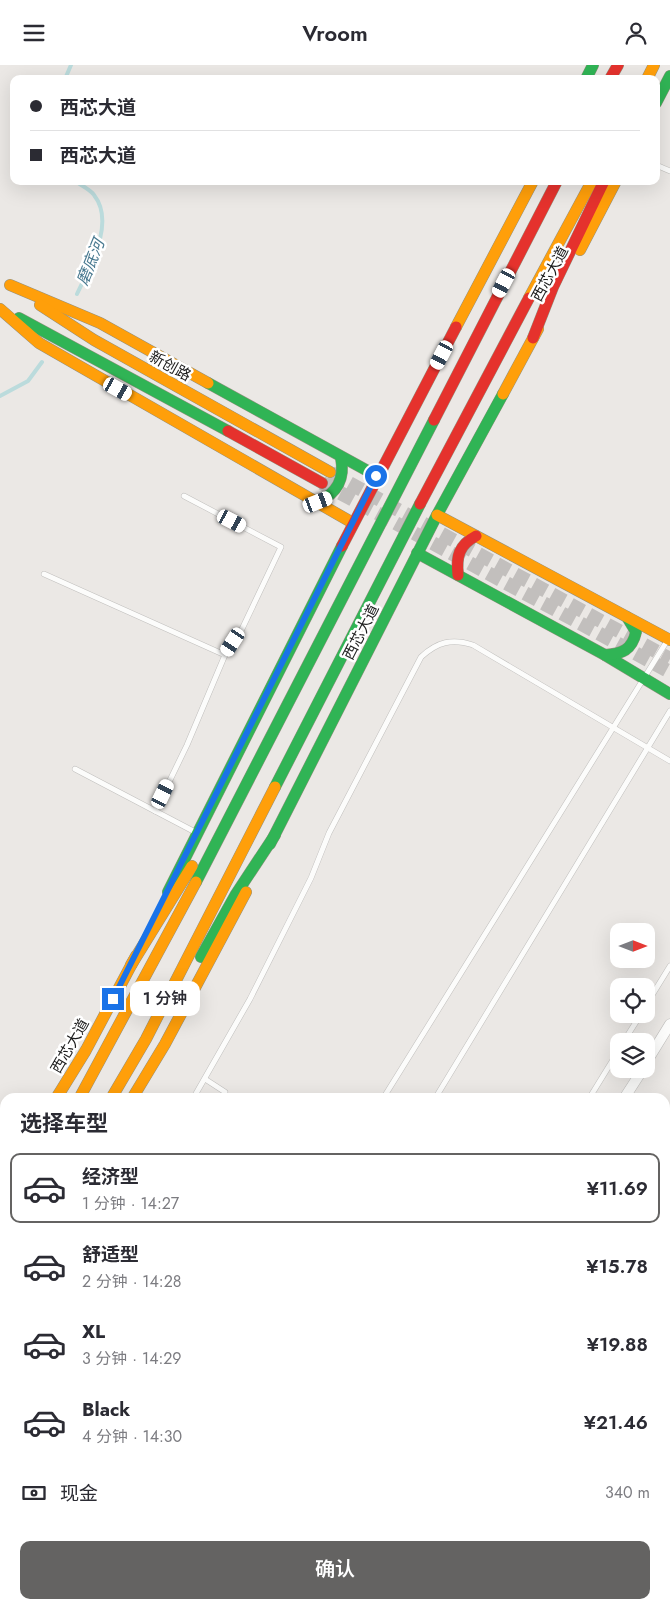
<!DOCTYPE html>
<html lang="zh">
<head>
<meta charset="utf-8">
<style>
	:root { --surface:#fff; --page:#f7f7f7; --text:#2b2b33; --muted:#7c7c81; --line:#e1e1e2; --accent:#646362 }
	body { margin:0; font-family:Jost,"Noto Sans SC",sans-serif; background:var(--page); color:var(--text); height:100vh; display:flex; flex-direction:column; font-size:19px; white-space:nowrap }
	* { box-sizing:border-box; margin:0 }
	p { font-size:16px; color:var(--muted) }
	.icon { flex:none; width:28px; height:28px; fill:none; stroke:currentColor; stroke-width:2; stroke-linecap:round; stroke-linejoin:round }
	.map { position:relative; flex:1; overflow:hidden }
	.drawer { position:absolute; left:0px; top:1028px; width:670px; height:516px; display:flex; flex-direction:column; background:var(--surface); border-radius:15px 15px 0 0; box-shadow:0 5px 20px #0002 }
	.drawer>* { flex:none }
	.banner { position:absolute; left:10px; top:10px; width:650px; height:110px; border-radius:10px; box-shadow:0 5px 20px #0002; display:grid; align-content:center; height:110px; padding:0 20px; background:var(--surface) }
	.needle { width:32px; rotate:90deg }
	.controls { position:absolute; left:610px; top:858px; display:grid; gap:10px }
	.controls a { display:grid; place-items:center; width:45px; height:45px; border-radius:10px; background:var(--surface); box-shadow:0 5px 20px #0002; font-size:25px }
	.end { position:absolute; width:22px; height:22px; margin:-11px; border:6px solid #1a73e8; background:#fff; box-shadow:0 0 0 2px #fff }
	.from { border-radius:50% }
	.bubble { position:absolute; height:35px; border-radius:10px; background:var(--surface); box-shadow:0 5px 20px #0002; font-size:16px; font-weight:600; line-height:35px; text-align:center }
	.car { position:absolute; width:15px; height:30px; margin:-15px -8px; border-radius:6px; box-shadow:0 0 4px 1px #0007; background:linear-gradient(#fff 24%,#345 0 40%,#fff 0 76%,#345 0 86%,#fff 0) }
	.banner b { display:flex; align-items:center; gap:18px; height:48px; font-size:19px }
	.banner b+b { border-top:1px solid var(--line) }
	.banner i { width:12px; height:12px; background:var(--text) }
	ul { padding:0; list-style:none }
	li { display:flex; align-items:center; gap:15px; height:70px; margin:0 10px 8px; padding:0 10px; border:2px solid transparent; border-radius:10px }
	li div { flex:1 }
	li b { display:block; font-size:19px }
	li em { font-style:normal; font-weight:600 }
	li.current { border-color:var(--accent) }
	li>.icon { width:45px; height:45px; stroke-width:1.5 }
	h2 { padding:0 20px; font-size:22px; line-height:60px }
	.pay { display:flex; align-items:center; gap:12px; height:55px; padding:0 20px; font-size:19px }
	.pay p { margin-inline-start:auto }
	.action { display:flex; gap:10px; margin-top:auto; padding:10px 20px }
	.action a { flex:1; height:58px; border-radius:10px; background:var(--accent); color:#fff; font-size:20px; font-weight:600; line-height:58px; text-align:center }
	header { display:flex; justify-content:space-between; align-items:center; height:65px; padding:0 20px; background:var(--surface); font-size:22px; font-weight:600 }
	.map>svg:first-child { display:block }
	.lines { fill:none; stroke-linecap:round; stroke-linejoin:round }
	.stream { stroke:#bbdbdc; stroke-width:4 }
	.secondary-tunnel { stroke:#c2bfbd; stroke-width:14; stroke-dasharray:14 7; stroke-linecap:butt }
	.lane-casing { stroke:#c0bfbd; stroke-width:6 }
	.street-casing { stroke:#c0bfbd; stroke-width:11 }
	.fast-casing { stroke:#94917f; stroke-width:12 }
	.slow-casing { stroke:#94917f; stroke-width:12 }
	.jam-casing { stroke:#94917f; stroke-width:12 }
	.path { stroke:#d5c7c8; stroke-width:2; stroke-dasharray:2.5 2.5; stroke-linecap:butt }
	.lane { stroke:#fcfcfb; stroke-width:5 }
	.street { stroke:#fcfcfb; stroke-width:10 }
	.fast { stroke:#30b455; stroke-width:11 }
	.slow { stroke:#ff9f0a; stroke-width:11 }
	.jam { stroke:#e5322d; stroke-width:11 }
	.route { stroke:#1a73e8; stroke-width:6 }
	.labels { text-anchor:middle; stroke-width:5; stroke-linejoin:round; paint-order:stroke }
	.street-label { font-size:15px; fill:#1c1c1c; stroke:#fff }
	.water-label { font-size:16px; font-style:italic; fill:#47788f; stroke:#fff }
</style>
</head>
<body>
<header><svg class="icon" aria-label="menu" viewBox="0 0 24 24"><path d="M4 6h16M4 12h16M4 18h16"/></svg>Vroom<svg class="icon" aria-label="person" viewBox="0 0 24 24"><circle cx="12" cy="8" r="4"/><path d="M4 21q1-7 8-7t8 7"/></svg></header>
<div class="map">
<svg width="670" height="1543" viewBox="0 0 670 1543">
	<rect width="100%" height="100%" fill="#ebe8e5"/>
	<g class="lines">
		<g class="stream">
			<path d="M65 14 71 0"/>
			<path d="M75 116C80 120 90 124 94 130 116 158 89 203 77 229"/>
			<path d="M0 331 28 316 42 297"/>
		</g>
		<g class="secondary-tunnel">
			<path d="M331 408 670 594"/>
			<path d="M322 418 670 607"/>
		</g>
		<g class="lane-casing">
			<g id="lane">
				<path d="M656 100 670 106"/>
				<path d="M44 509 225 590"/>
				<path d="M75 704 197 768"/>
				<path d="M155 746 187 680 225 590 242 564 281 482 184 431"/>
				<path d="M646 940 670 901"/>
				<path d="M624 976 641 949"/>
				<path d="M205 1014 225 1027"/>
				<path d="M194 1032 250 934 311 813 329 768 421 592C437 577 452 573 473 580L670 696"/>
				<path d="M384 1032 667 576"/>
				<path d="M436 1032 670 646"/>
				<path d="M590 1032 619 985"/>
				<path d="M665 1237 670 1240"/>
				<path d="M665 1523 670 1521"/>
			</g>
		</g>
		<g class="street-casing">
			<g id="street">
				<path d="M646 998 670 959"/>
				<path d="M625 1032 643 1004"/>
				<path d="M665 1221 670 1225"/>
				<path d="M669 1534 670 1532"/>
				<path d="M312 1543 315 1539"/>
			</g>
		</g>
		<g class="fast-casing">
			<g id="fast">
				<path d="M586 14 593 0"/>
				<path d="M656 38 670 11"/>
				<path d="M19 253 228 366"/>
				<path d="M208 318 377 411"/>
				<path d="M318 437C337 428 345 414 341 393"/>
				<path d="M417 488 605 590 670 629"/>
				<path d="M605 590C622 589 632 585 636 567L627 552"/>
				<path d="M275 722 420 439"/>
				<path d="M270 779 437 450 503 329"/>
				<path d="M196 817 434 355"/>
				<path d="M168 827 342 481"/>
				<path d="M201 892 236 829 275 770"/>
				<path d="M0 1197 5 1191"/>
				<path d="M0 1232 5 1226"/>
				<path d="M266 1539 271 1543"/>
			</g>
		</g>
		<g class="slow-casing">
			<g id="slow">
				<path d="M647 14 654 0"/>
				<path d="M580 185 616 116"/>
				<path d="M10 220 100 258 208 318"/>
				<path d="M529 233 592 116"/>
				<path d="M40 240 94 275 330 407"/>
				<path d="M0 244 39 278 353 458"/>
				<path d="M456 262 533 116"/>
				<path d="M503 329 538 264"/>
				<path d="M437 450 670 575"/>
				<path d="M131 900 192 801"/>
				<path d="M57 1032 86 985 136 891"/>
				<path d="M80 1032 196 817"/>
				<path d="M112 1032 146 974 275 722"/>
				<path d="M133 1032 165 979 246 827"/>
			</g>
		</g>
		<g class="jam-casing">
			<g id="jam">
				<path d="M610 14 618 0"/>
				<path d="M533 273 553 222 604 116"/>
				<path d="M434 355 557 116"/>
				<path d="M228 366 322 418"/>
				<path d="M420 439 529 233"/>
				<path d="M342 481 456 262"/>
				<path d="M458 510C456 491 459 480 476 471"/>
				<path d="M0 1118 5 1111"/>
				<path d="M0 1159 5 1153"/>
				<path d="M0 1328 5 1332"/>
			</g>
		</g>
		<g class="path">
			<path d="M665 1272 670 1265"/>
			<path d="M665 1423H670"/>
			<path d="M389 1543 391 1539"/>
			<path d="M475 1543 478 1539"/>
			<path d="M546 1543V1539"/>
			<path d="M628 1543V1539"/>
		</g>
		<use href="#lane" class="lane"/>
		<use href="#street" class="street"/>
		<use href="#fast" class="fast"/>
		<use href="#slow" class="slow"/>
		<use href="#jam" class="jam"/>
	</g>
	<g class="lines">
		<path class="route" d="M113 934 376 411"/>
	</g>
	<g class="labels">
		<g class="street-label">
			<text transform="translate(550 209) rotate(-62)" y="5">西芯大道</text>
			<text transform="translate(170 301) rotate(29)" y="5">新创路</text>
			<text transform="translate(361 567) rotate(-63)" y="5">西芯大道</text>
			<text transform="translate(70 981) rotate(-60)" y="5">西芯大道</text>
		</g>
		<g class="water-label">
			<text transform="translate(90 197) rotate(-68)" y="6">磨底河</text>
		</g>
	</g>
</svg>
<div class="controls">
<a><svg class="needle" viewBox="-14 -14 28 28"><path d="M0-13l5 13h-10z" fill="#e53935"/><path d="M0 13l5-13h-10z" fill="#7c7c81"/></svg></a>
<a><svg class="icon" aria-label="locate" viewBox="0 0 24 24"><circle cx="12" cy="12" r="6"/><path d="M12 2v4M12 18v4M2 12h4M18 12h4"/></svg></a>
<a><svg class="icon" aria-label="layers" viewBox="0 0 24 24"><path d="M12 4l9 5-9 5-9-5zM3 14l9 5 9-5"/></svg></a>
</div>
<i class="end from" style="left:376px;top:411px"></i>
<i class="end" style="left:113px;top:934px"></i>
<div class="bubble" style="left:130px;top:916px;width:70px">1 分钟</div>
<i class="car" style="left:504px;top:218px;rotate:208deg"></i>
<i class="car" style="left:442px;top:290px;rotate:208deg"></i>
<i class="car" style="left:118px;top:324px;rotate:119deg"></i>
<i class="car" style="left:318px;top:437px;rotate:69deg"></i>
<i class="car" style="left:232px;top:456px;rotate:118deg"></i>
<i class="car" style="left:233px;top:577px;rotate:213deg"></i>
<i class="car" style="left:163px;top:729px;rotate:26deg"></i>
<div class="banner">
<b><i class="from"></i>西芯大道</b>
<b><i></i>西芯大道</b>
</div>
<section class="drawer">
<h2>选择车型</h2>
<ul>
<li class="current"><svg class="icon" aria-label="car" viewBox="0 0 24 24"><path d="M5 17H2v-5l4-1 3-4h7l3 4 3 1v5h-3M9 17h6M6 11h13"/><circle cx="7" cy="17" r="2"/><circle cx="17" cy="17" r="2"/></svg><div><b>经济型</b><p>1 分钟 · 14:27</p></div><em>¥11.69</em></li>
<li><svg class="icon" aria-label="car" viewBox="0 0 24 24"><path d="M5 17H2v-5l4-1 3-4h7l3 4 3 1v5h-3M9 17h6M6 11h13"/><circle cx="7" cy="17" r="2"/><circle cx="17" cy="17" r="2"/></svg><div><b>舒适型</b><p>2 分钟 · 14:28</p></div><em>¥15.78</em></li>
<li><svg class="icon" aria-label="car" viewBox="0 0 24 24"><path d="M5 17H2v-5l4-1 3-4h7l3 4 3 1v5h-3M9 17h6M6 11h13"/><circle cx="7" cy="17" r="2"/><circle cx="17" cy="17" r="2"/></svg><div><b>XL</b><p>3 分钟 · 14:29</p></div><em>¥19.88</em></li>
<li><svg class="icon" aria-label="car" viewBox="0 0 24 24"><path d="M5 17H2v-5l4-1 3-4h7l3 4 3 1v5h-3M9 17h6M6 11h13"/><circle cx="7" cy="17" r="2"/><circle cx="17" cy="17" r="2"/></svg><div><b>Black</b><p>4 分钟 · 14:30</p></div><em>¥21.46</em></li>
</ul>
<div class="pay"><svg class="icon" aria-label="cash" viewBox="0 0 24 24"><path d="M3 7h18v10H3z"/><circle cx="12" cy="12" r="2"/></svg>现金<p>340 m</p></div>
<div class="action"><a>确认</a></div>
</section>
</div>
</body>
</html>
